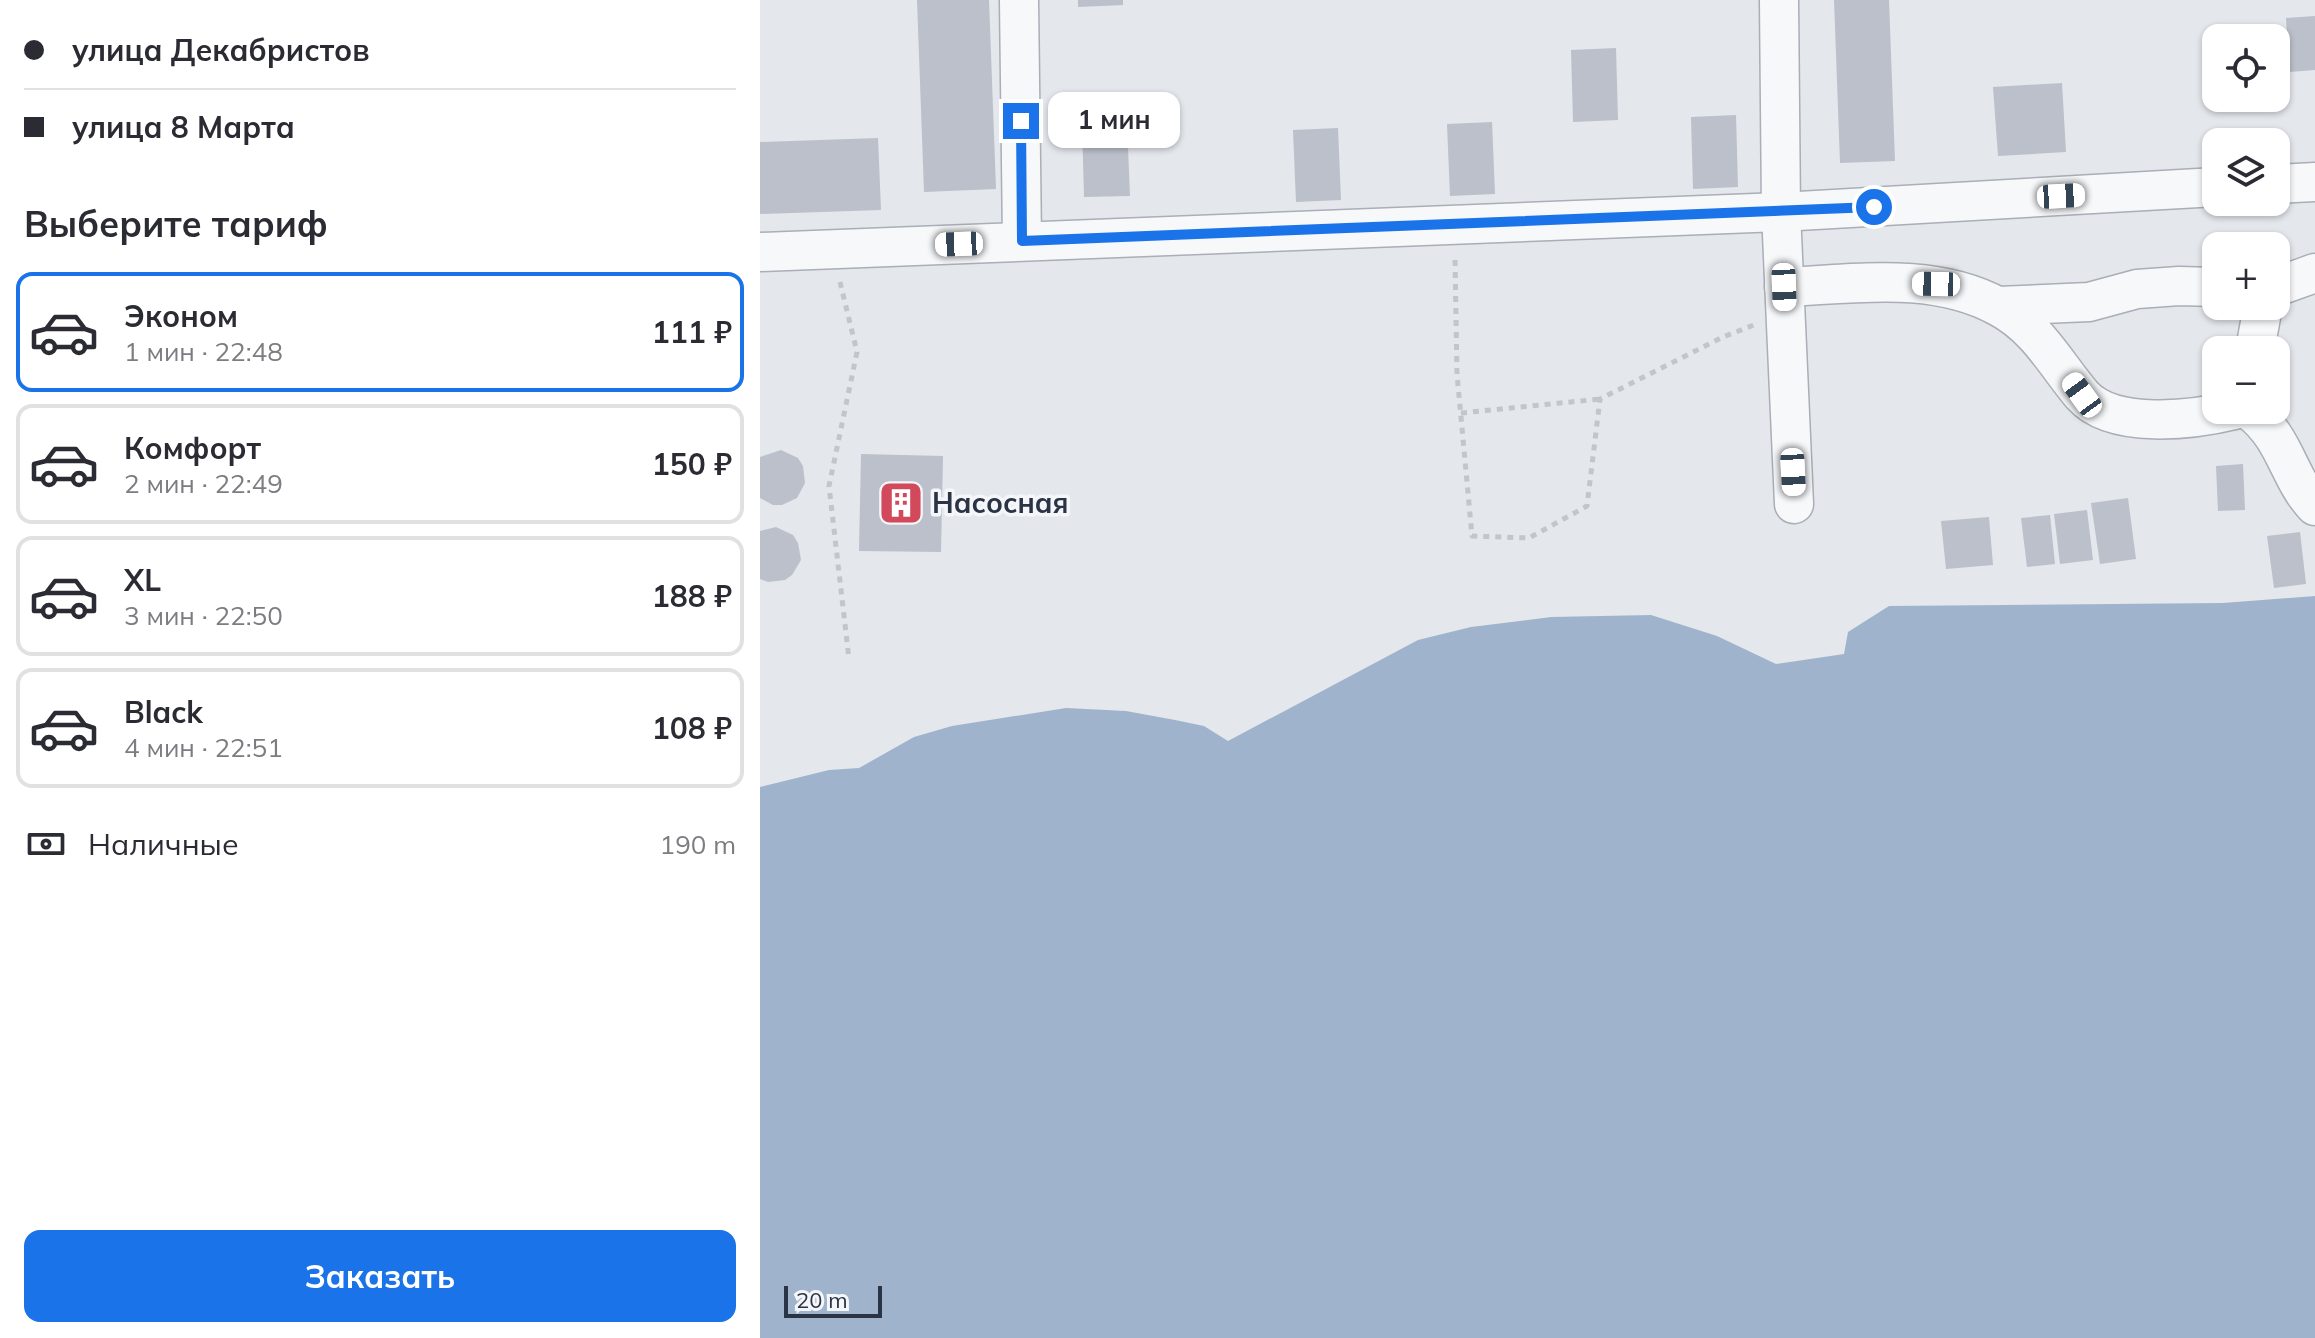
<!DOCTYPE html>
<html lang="ru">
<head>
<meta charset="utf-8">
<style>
	:root { --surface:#fff; --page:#f2f2f3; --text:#2b2b33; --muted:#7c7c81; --line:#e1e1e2; --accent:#1a73e8 }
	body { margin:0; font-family:Mulish,sans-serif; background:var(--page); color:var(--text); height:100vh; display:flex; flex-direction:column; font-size:30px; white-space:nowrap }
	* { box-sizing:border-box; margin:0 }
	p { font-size:26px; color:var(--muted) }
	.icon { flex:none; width:44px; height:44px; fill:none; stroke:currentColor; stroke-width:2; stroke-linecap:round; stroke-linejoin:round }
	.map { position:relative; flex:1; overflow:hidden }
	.drawer { display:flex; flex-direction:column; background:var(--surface); width:760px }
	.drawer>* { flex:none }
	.hud { display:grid; align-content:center; height:176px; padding:0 24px; background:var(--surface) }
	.buttons { position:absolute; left:1442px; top:24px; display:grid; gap:16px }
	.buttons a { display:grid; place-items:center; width:88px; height:88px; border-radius:16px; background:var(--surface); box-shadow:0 2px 6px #0004; font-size:40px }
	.scale { position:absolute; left:24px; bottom:20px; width:98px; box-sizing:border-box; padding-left:8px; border:4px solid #2b3445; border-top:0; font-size:22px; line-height:28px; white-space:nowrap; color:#2b3445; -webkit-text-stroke:6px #f4f6f9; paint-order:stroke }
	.end { position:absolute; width:36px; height:36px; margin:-18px; border:10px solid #1a73e8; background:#fff; box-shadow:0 0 0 4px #fff }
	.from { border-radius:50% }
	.bubble { position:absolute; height:56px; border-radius:16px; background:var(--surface); box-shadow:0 2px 6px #0004; font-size:26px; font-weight:700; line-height:56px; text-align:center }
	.car { position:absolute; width:24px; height:48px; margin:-24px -12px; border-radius:10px; box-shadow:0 0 6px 2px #0007; background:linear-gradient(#fff 24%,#345 0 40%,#fff 0 76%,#345 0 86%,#fff 0) }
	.hud b { display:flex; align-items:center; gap:28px; height:76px; font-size:30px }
	.hud b+b { border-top:2px solid var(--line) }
	.hud i { width:20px; height:20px; background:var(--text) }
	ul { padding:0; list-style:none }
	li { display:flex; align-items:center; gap:24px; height:120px; margin:0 16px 12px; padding:0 8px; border:4px solid var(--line); border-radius:16px }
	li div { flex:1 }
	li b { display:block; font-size:30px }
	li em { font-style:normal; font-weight:700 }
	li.current { border-color:var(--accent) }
	li>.icon { width:72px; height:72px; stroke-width:1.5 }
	h2 { padding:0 24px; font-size:36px; line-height:96px }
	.pay { display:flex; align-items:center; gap:20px; height:88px; padding:0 24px; font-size:30px }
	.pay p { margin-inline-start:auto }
	.action { display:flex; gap:16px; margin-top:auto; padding:16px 24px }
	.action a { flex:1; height:92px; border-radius:16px; background:var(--accent); color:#fff; font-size:32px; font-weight:700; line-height:92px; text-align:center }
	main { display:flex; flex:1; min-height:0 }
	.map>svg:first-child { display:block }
	.water { fill:#9fb4cc }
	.building { fill:#bbc0ca }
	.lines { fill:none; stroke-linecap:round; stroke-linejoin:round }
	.minor-casing { stroke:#a9aeb7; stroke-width:41 }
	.path { stroke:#c2c5cb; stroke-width:5; stroke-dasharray:6 6; stroke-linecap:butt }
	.minor { stroke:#f7f8fa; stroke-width:38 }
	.route { stroke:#1a73e8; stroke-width:10 }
	.labels { text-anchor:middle; stroke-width:7; stroke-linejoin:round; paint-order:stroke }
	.poi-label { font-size:28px; font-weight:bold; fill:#2b3445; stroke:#f4f6f9; text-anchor:start }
</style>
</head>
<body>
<main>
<section class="drawer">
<div class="hud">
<b><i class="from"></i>улица Декабристов</b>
<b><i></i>улица 8 Марта</b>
</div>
<h2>Выберите тариф</h2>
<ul>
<li class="current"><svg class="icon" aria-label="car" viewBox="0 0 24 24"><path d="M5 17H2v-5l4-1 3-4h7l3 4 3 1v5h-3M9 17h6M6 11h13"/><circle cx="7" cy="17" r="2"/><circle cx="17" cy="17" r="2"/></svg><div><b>Эконом</b><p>1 мин · 22:48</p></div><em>111 ₽</em></li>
<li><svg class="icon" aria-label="car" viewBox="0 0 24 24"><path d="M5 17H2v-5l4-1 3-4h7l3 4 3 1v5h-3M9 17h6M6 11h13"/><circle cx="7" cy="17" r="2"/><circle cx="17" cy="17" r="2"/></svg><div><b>Комфорт</b><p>2 мин · 22:49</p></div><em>150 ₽</em></li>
<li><svg class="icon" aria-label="car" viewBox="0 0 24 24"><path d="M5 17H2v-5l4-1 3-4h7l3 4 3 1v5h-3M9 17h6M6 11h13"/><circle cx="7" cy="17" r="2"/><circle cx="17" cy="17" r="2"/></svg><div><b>XL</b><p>3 мин · 22:50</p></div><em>188 ₽</em></li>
<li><svg class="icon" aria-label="car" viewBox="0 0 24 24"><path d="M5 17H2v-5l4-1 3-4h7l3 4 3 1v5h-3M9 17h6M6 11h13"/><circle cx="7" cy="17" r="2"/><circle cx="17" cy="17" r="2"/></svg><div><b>Black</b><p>4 мин · 22:51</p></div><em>108 ₽</em></li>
</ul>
<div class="pay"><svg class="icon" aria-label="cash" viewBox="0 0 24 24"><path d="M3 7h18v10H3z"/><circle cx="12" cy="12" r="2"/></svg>Наличные<p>190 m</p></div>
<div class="action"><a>Заказать</a></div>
</section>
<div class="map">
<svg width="1555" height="1338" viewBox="0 0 1555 1338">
	<rect width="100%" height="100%" fill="#e4e7ec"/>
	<path class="water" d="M1555 596V1338H0V787L69 770 99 768 154 737 192 726 306 708 366 711 415 720 444 726 468 741 658 640 711 627 791 617 891 615 957 636 1016 664 1084 654 1088 632 1129 606 1463 603Z"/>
	<g class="building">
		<path d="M157 0H229L236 189 164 192Z"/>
		<path d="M318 0H363V5L318 7Z"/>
		<path d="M1074 0H1129L1135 161 1080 163Z"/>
		<path d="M1555 16V70L1529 72 1526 18Z"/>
		<path d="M856 48 858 120 813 122 811 50Z"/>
		<path d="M1302 83 1306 152 1238 156 1233 87Z"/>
		<path d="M976 115 978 187 933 189 931 117Z"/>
		<path d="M732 122 735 194 690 196 687 124Z"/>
		<path d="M367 124 370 196 324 197 322 125Z"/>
		<path d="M578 128 581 200 536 202 533 130Z"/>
		<path d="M118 138 121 210 0 214V142Z"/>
		<path d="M21 450 38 458 43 466 45 483 37 498 22 505H13L0 498V457Z"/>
		<path d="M101 454 183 456 181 552 99 551Z"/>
		<path d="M1483 464 1485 510 1458 511 1456 466Z"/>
		<path d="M1368 498 1376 559 1340 564 1331 503Z"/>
		<path d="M1327 510 1333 560 1300 564 1294 514Z"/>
		<path d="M1290 515 1295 564 1267 567 1261 518Z"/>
		<path d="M1229 517 1233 565 1186 569 1181 521Z"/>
		<path d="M16 527 33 535 38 543 41 560 32 575 25 580 8 582 0 579V531Z"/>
		<path d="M1540 532 1546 584 1514 588 1507 536Z"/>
	</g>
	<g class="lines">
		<g class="minor-casing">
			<g id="minor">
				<path d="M259 0 262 241"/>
				<path d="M1019 0 1021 212 1034 504"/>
				<path d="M1516 184 1555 182"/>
				<path d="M0 252 1021 212 1456 187"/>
				<path d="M1024 287C1095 284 1174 271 1239 307 1278 328 1295 363 1322 395 1353 430 1433 420 1474 410"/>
				<path d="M1516 287 1555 273"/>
				<path d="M1238 306 1329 302 1377 289 1419 286 1456 287"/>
				<path d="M1495 350 1503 306"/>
				<path d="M1489 410C1526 438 1527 476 1555 506"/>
			</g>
		</g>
		<g class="path">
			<path d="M695 260 697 374 712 536 769 538 827 506 840 399 963 337 994 325"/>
			<path d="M80 282 97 352 69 486 89 659"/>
			<path d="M701 413 840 399"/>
		</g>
		<use href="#minor" class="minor"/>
	</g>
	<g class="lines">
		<path class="route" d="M261 121 262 241 1114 207"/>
	</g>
	<defs>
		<g id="building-square" transform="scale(2.3)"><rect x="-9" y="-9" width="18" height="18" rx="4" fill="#d1495b" stroke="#f4f6f9"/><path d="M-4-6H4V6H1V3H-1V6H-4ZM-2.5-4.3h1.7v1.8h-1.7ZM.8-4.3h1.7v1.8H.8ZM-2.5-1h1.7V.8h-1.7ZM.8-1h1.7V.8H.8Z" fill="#fff"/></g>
	</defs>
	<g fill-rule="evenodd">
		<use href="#building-square" x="141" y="503"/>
	</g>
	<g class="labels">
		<g class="poi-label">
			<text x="172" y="513">Насосная</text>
		</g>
	</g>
</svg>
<div class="buttons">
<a><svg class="icon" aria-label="locate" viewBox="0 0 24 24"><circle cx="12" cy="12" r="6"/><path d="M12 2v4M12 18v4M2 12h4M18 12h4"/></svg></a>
<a><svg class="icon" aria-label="layers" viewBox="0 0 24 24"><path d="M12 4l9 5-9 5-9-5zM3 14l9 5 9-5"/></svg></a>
<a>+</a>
<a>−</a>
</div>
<div class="scale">20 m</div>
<i class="end from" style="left:1114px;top:207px"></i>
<i class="end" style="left:261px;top:121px"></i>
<div class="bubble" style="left:288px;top:92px;width:132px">1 мин</div>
<i class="car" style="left:1301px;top:196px;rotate:87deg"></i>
<i class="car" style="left:199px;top:244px;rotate:268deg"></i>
<i class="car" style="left:1176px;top:284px;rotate:271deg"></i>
<i class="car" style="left:1024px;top:287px;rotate:178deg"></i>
<i class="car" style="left:1322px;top:395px;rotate:324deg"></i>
<i class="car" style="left:1033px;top:472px;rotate:177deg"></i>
</div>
</main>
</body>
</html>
